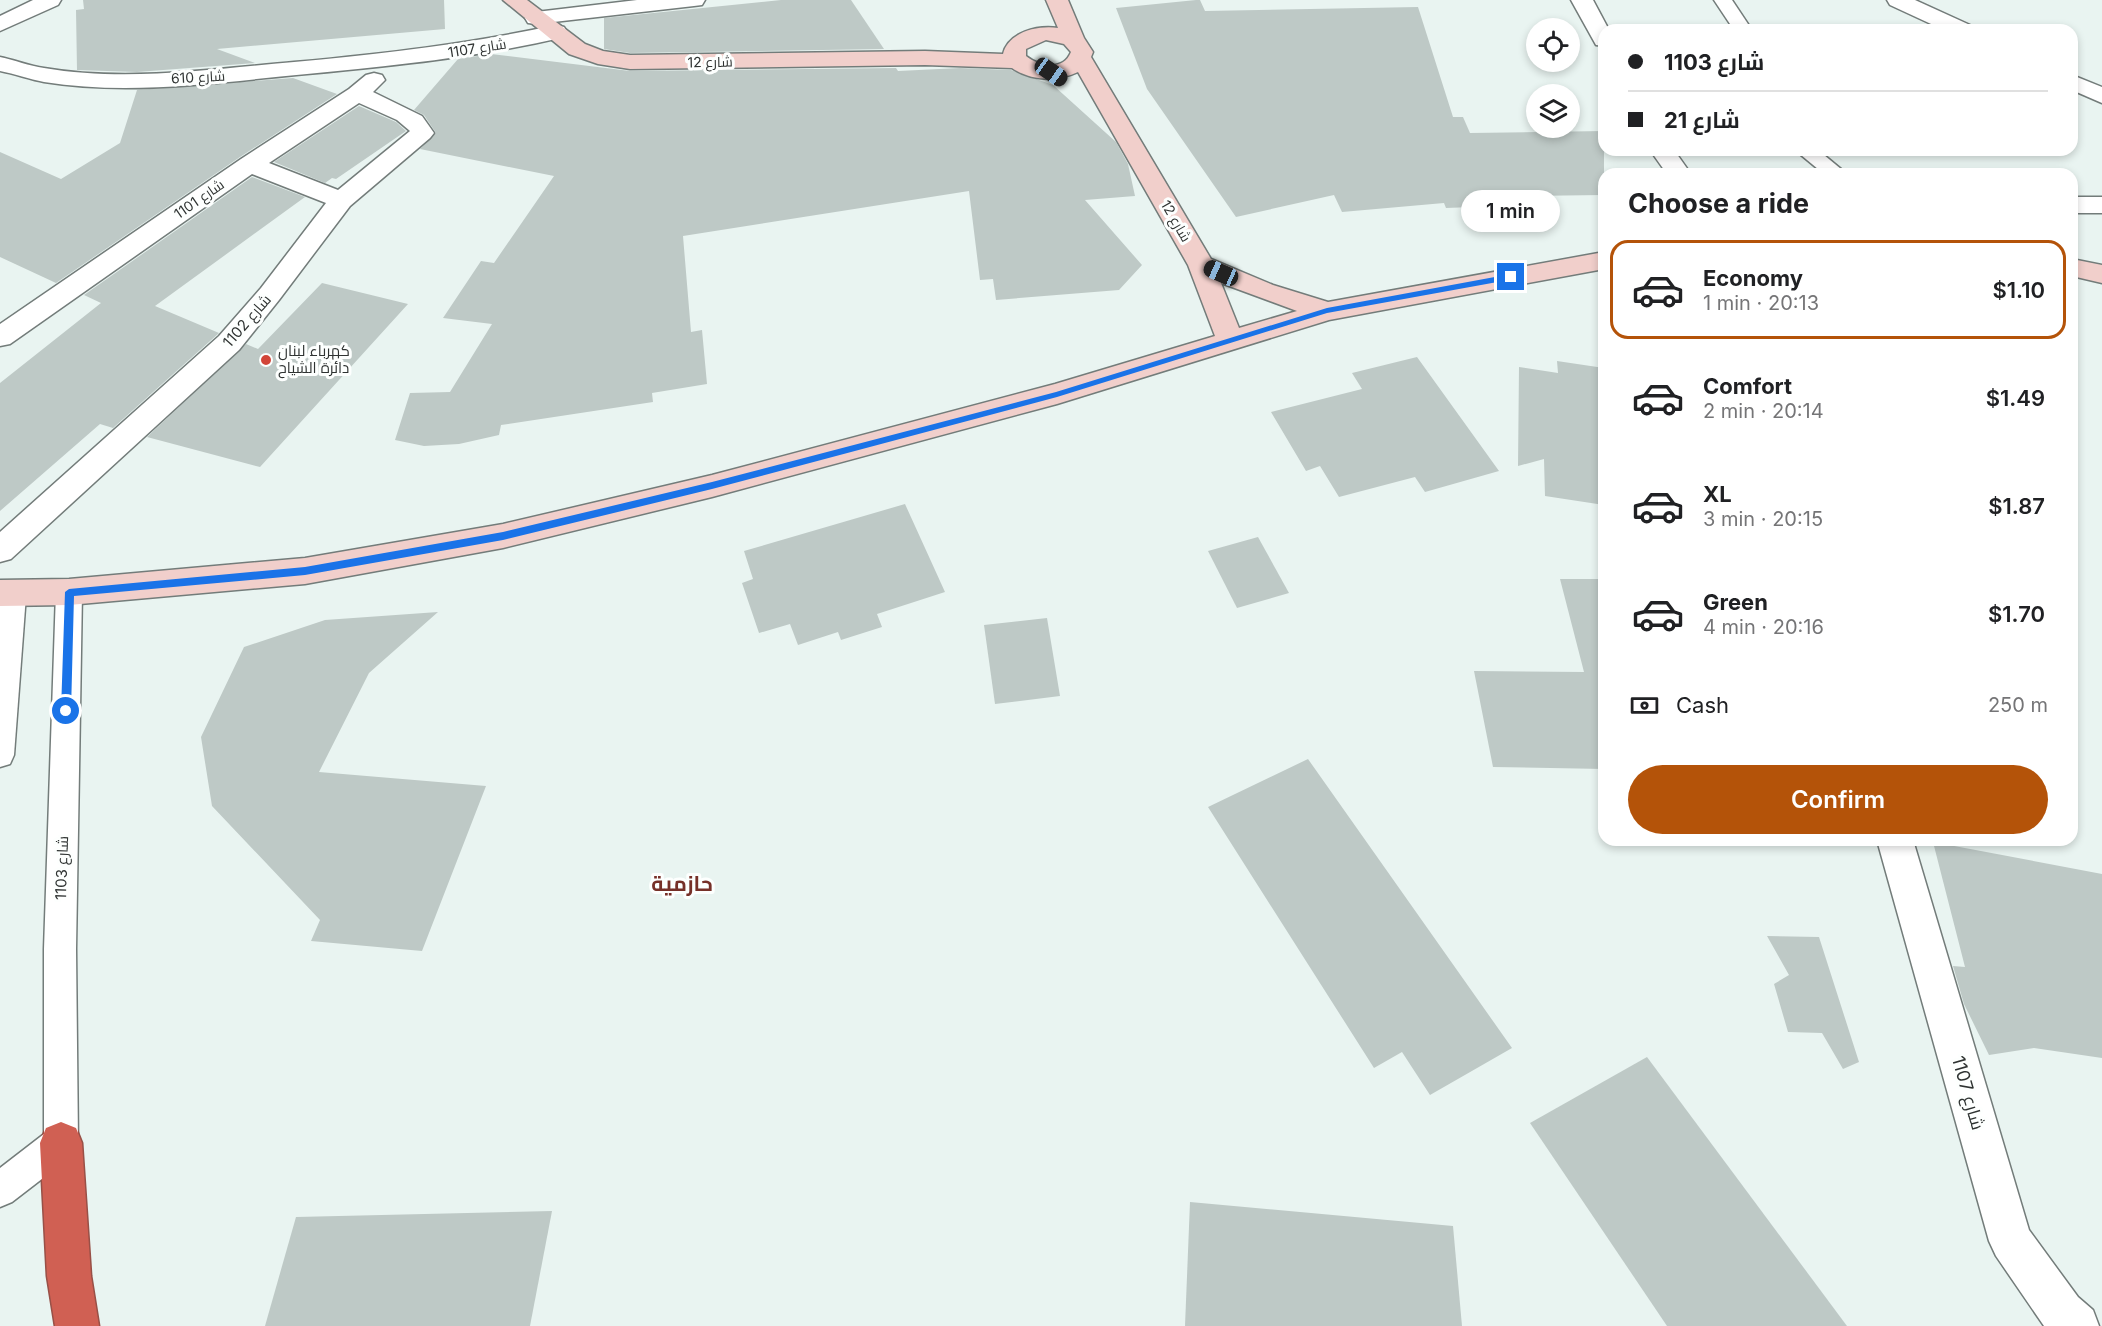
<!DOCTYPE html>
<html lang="en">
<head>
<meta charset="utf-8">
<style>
	:root { --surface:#fff; --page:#f2f2f2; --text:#202124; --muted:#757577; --line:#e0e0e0; --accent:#b45309 }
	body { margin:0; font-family:Inter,Cairo,sans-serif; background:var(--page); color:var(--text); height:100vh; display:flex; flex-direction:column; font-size:22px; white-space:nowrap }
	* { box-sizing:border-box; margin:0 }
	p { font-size:20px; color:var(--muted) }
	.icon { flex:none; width:33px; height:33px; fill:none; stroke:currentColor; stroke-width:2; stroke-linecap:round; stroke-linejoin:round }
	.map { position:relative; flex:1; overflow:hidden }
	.sheet { position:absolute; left:1598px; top:168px; width:480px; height:678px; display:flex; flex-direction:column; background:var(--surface); border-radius:18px; box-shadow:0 3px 9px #0003 }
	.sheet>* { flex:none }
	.hud { position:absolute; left:1598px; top:24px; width:480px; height:132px; border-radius:18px; box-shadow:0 3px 9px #0003; display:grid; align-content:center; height:132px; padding:0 30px; background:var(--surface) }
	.fabs { position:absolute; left:1526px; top:18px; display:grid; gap:12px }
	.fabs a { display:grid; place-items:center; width:54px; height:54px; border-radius:50%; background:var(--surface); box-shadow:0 3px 9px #0003; font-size:30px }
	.end { position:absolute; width:27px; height:27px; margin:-14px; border:8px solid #1a73e8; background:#fff; box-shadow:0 0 0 3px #fff }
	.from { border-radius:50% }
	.bubble { position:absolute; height:42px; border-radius:21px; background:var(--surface); box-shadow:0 3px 9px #0003; font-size:20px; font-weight:600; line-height:42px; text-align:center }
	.car { position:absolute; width:18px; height:36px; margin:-18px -9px; border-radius:8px; box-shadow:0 0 4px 2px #0007; background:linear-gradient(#222 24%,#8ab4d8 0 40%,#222 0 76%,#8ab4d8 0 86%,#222 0) }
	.hud b { display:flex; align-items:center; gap:21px; height:57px; font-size:22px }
	.hud b+b { border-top:2px solid var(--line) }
	.hud i { width:15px; height:15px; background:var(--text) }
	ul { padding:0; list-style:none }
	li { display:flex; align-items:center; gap:18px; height:99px; margin:0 12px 9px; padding:0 18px; border:3px solid transparent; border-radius:18px }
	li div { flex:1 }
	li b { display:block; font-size:22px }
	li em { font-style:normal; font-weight:600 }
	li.active { border-color:var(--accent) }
	li>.icon { width:54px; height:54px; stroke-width:1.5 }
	h2 { padding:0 30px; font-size:27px; line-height:72px }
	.pay { display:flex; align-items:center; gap:15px; height:66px; padding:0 30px; font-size:22px }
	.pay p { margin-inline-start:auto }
	.primary-button { display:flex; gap:12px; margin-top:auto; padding:12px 30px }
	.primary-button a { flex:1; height:69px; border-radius:36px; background:var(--accent); color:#fff; font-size:24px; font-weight:600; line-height:69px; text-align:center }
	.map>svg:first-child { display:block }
	.building { fill:#bec9c6 }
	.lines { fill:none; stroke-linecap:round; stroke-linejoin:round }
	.lane-casing { stroke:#737c7a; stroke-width:3 }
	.street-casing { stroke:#737c7a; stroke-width:3 }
	.secondary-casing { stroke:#737c7a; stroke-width:3 }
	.highway-casing { stroke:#985047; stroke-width:3 }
	.lane { fill:#fff; fill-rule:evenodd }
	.street { fill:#fff; fill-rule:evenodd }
	.secondary { fill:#f1cfcb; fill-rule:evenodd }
	.highway { fill:#d06053; fill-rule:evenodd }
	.route { fill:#1a73e8 }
	.poi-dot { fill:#d24538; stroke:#fdfffe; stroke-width:2 }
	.labels { text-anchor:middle; stroke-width:6; stroke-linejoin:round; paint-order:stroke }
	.far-street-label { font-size:14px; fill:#2f3332; stroke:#fdfffe }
	.street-label { font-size:15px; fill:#2f3332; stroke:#fdfffe }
	.poi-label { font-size:15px; fill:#2f3332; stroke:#fdfffe; text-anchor:start }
	.near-street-label { font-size:18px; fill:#2f3332; stroke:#fdfffe }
	.district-label { font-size:21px; font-weight:bold; fill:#763028; stroke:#fdfffe }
</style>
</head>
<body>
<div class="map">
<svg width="2102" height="1326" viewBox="0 0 2102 1326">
	<rect width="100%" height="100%" fill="#e9f4f1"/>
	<g class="building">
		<path d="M83 0H444L445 29 217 49 255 63 137 72 77 70 76 10 84 9Z"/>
		<path d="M781 0H851L884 49 630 53 604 49V18Z"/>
		<path d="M1196 0H1200L1205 11 1418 7 1453 117H1463L1470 133 1604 131V195L1521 196 1525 205 1446 208 1444 203 1342 212 1334 195 1236 217 1147 89 1116 8Z"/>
		<path d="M491 54 630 71 896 68 898 71 960 68 1011 70 1053 85 1116 142 1128 164 1135 196 1085 200 1142 265 1119 290 996 300 993 279 980 280 969 191 683 236 691 332 702 330 707 384 652 393 653 402 501 425 499 435 459 444 424 446 395 440 410 393 450 392 492 324 443 318 481 261 494 263 554 176 420 149 436 133 424 115 414 110 458 59Z"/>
		<path d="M293 78 337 94 240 157 56 283 0 257V152L61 179 120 143 137 90Z"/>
		<path d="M359 106 396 122 406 131 336 179 332 178 325 183 274 162Z"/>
		<path d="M252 177 305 197 155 306 219 333 113 428 100 424 0 511V383L101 303 84 295Z"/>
		<path d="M322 283 408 304 260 467 147 437 246 344 258 349Z"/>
		<path d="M1417 357 1499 471 1425 492 1415 477 1339 497 1320 466 1306 471 1271 412 1362 389 1352 373Z"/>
		<path d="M1557 361 1604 368V505L1545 496 1544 459 1518 466 1519 367 1558 373Z"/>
		<path d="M905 504 945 592 877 614 882 627 841 640 838 632 798 645 790 624 759 633 742 583 753 579 744 551Z"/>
		<path d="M1258 537 1289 593 1237 608 1208 551Z"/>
		<path d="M1560 579H1604V769L1493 767 1474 671 1584 672Z"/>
		<path d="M438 612 369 673 319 772 486 786 422 951 311 941 320 920 212 806 201 737 244 647 325 620Z"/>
		<path d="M1047 618 1060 696 995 704 984 625Z"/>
		<path d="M1308 759 1512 1048 1430 1095 1402 1052 1374 1068 1208 807Z"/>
		<path d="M1933 842 2102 874V1058L2034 1048 1989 1055 1964 1004 1953 966 1965 967Z"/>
		<path d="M1767 936 1819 937 1859 1062 1843 1069 1822 1033 1788 1032 1774 984 1789 975Z"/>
		<path d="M1647 1057 1847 1326H1667L1530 1123Z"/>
		<path d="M1190 1202 1453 1226 1462 1326H1185Z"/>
		<path d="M552 1211 530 1326H265L296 1217Z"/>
	</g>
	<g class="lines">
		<g class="lane-casing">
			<g id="lane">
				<path d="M1714 0H1732L1752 30H1734Z"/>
				<path d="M1795 150H1818L1847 174H1824Z"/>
				<path d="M69 582 78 585 82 592 76 949 78 1143 73 1155 12 1202 0 1207V1168L44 1134V949L56 592 60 585Z"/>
				<path d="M13 584 22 588 26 595 14 755 10 764 0 767V595L4 588Z"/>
			</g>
		</g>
		<g class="street-casing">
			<g id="street">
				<path d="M33 0H61L58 5 0 31V16Z"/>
				<path d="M637 0H705L702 5 694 6 536 24 528 23 525 18 528 13 536 12Z"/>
				<path d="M1571 0H1593L1609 30H1604V46L1596 45Z"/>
				<path d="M1887 0H1915L1970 25 1973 30H1944L1890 5Z"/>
				<path d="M556 25 564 27 567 32 564 37C480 57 393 66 307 74 221 82 131 96 44 82 29 79 15 74 0 71V57C15 60 29 66 44 68 126 82 212 69 294 62 382 54 469 44 556 25Z"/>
				<path d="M374 73 382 75 385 80 373 92 422 116 434 133 430 138 350 206 279 300 239 350 11 559 0 562V532L219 336 261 288 326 203 252 174 10 344 0 346V324L241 159 349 89 366 75ZM359 103 397 120 410 131 338 190 269 163Z"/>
				<path d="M2072 75 2102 87V103L2072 90Z"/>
				<path d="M1650 150H1674L1691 174H1667Z"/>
				<rect x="2072" y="197" width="30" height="16"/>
				<path d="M1877 840H1913L2029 1230 2078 1297 2093 1310 2099 1326H2044L1996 1256 1989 1241Z"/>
			</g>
		</g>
		<g class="secondary-casing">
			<g id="secondary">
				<path d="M503 0H527L585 44 603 51 630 55 925 51 1003 54C1008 32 1038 25 1058 28L1046 0H1068L1084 38 1093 52 1091 57 1211 259 1273 285 1328 302 1604 252V269L1329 320 1057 404 712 497 503 548 305 584 69 605 0 606V580L69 579 305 558 503 524 712 475 1055 384 1215 336 1188 265 1078 72C1057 82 1031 81 1012 68L925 65 630 69 598 64 569 54ZM1046 40 1064 44 1071 52C1063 72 1039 66 1026 56V49ZM1221 283 1297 311 1239 328Z"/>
				<path d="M2072 259 2102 265V283L2072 276Z"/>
			</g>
		</g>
		<g class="highway-casing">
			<path id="highway" d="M61 1122 76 1128 82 1143 91 1276 99 1326H55L47 1276 40 1143 46 1128Z"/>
		</g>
		<use href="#lane" class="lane"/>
		<use href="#street" class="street"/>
		<use href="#secondary" class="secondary"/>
		<use href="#highway" class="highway"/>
	</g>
	<path class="route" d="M1511 274 1515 277 1514 279 1327 313 1057 397 712 489 503 540 305 575 74 596 71 711 66 715 61 711 65 592 69 589 305 567 503 532 712 482 1056 392 1327 308Z"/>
	<circle class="poi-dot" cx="266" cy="360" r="6"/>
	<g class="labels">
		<g class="far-street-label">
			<text transform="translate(477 48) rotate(-9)" y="5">شارع 1107</text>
			<text transform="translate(710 62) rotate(-1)" y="5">شارع 12</text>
			<text transform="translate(198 77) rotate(-3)" y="5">شارع 610</text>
			<text transform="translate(199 199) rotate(-35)" y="5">شارع 1101</text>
			<text transform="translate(1176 221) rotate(60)" y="5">شارع 12</text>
		</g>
		<g class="street-label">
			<text transform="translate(247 321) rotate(-49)" y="5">شارع 1102</text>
			<text transform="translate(62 868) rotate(-88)" y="5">شارع 1103</text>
		</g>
		<g class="poi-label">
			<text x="278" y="356">كهرباء لبنان<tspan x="278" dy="17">دائرة الشياح</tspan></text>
		</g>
		<g class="near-street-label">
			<text transform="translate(1968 1093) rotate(74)" y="6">شارع 1107</text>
		</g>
		<g class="district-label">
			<text x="682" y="891">حازمية</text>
		</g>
	</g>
</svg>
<div class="fabs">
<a><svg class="icon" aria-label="locate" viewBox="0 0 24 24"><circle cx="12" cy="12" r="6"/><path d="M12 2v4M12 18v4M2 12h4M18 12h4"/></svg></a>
<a><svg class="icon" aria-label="layers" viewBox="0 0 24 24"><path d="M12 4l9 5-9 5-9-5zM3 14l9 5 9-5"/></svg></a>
</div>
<i class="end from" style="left:66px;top:711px"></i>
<i class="end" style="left:1511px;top:277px"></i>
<div class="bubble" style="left:1461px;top:190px;width:99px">1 min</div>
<i class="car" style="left:1051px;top:72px;rotate:125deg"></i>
<i class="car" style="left:1221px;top:273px;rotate:294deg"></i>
<div class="hud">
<b><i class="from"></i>شارع 1103</b>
<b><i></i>شارع 21</b>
</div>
<section class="sheet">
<h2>Choose a ride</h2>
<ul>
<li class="active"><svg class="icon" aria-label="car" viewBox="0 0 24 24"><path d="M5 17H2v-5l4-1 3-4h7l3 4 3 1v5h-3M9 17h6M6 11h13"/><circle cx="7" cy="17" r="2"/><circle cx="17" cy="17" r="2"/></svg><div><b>Economy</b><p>1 min · 20:13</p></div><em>$1.10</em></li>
<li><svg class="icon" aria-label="car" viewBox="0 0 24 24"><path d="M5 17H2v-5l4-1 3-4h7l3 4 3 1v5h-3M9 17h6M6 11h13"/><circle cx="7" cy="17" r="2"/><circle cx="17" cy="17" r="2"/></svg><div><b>Comfort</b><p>2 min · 20:14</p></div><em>$1.49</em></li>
<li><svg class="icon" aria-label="car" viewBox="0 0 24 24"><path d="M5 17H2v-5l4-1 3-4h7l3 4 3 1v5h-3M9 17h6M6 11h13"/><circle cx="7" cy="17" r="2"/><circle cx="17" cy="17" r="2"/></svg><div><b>XL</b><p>3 min · 20:15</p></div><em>$1.87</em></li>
<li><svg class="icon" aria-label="car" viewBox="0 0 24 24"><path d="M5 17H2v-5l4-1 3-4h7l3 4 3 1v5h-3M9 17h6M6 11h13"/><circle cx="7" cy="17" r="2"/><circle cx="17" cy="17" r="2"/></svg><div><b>Green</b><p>4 min · 20:16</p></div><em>$1.70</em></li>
</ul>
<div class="pay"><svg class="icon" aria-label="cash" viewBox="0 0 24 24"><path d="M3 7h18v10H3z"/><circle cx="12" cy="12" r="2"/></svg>Cash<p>250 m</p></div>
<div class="primary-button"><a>Confirm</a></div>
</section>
</div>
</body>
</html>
